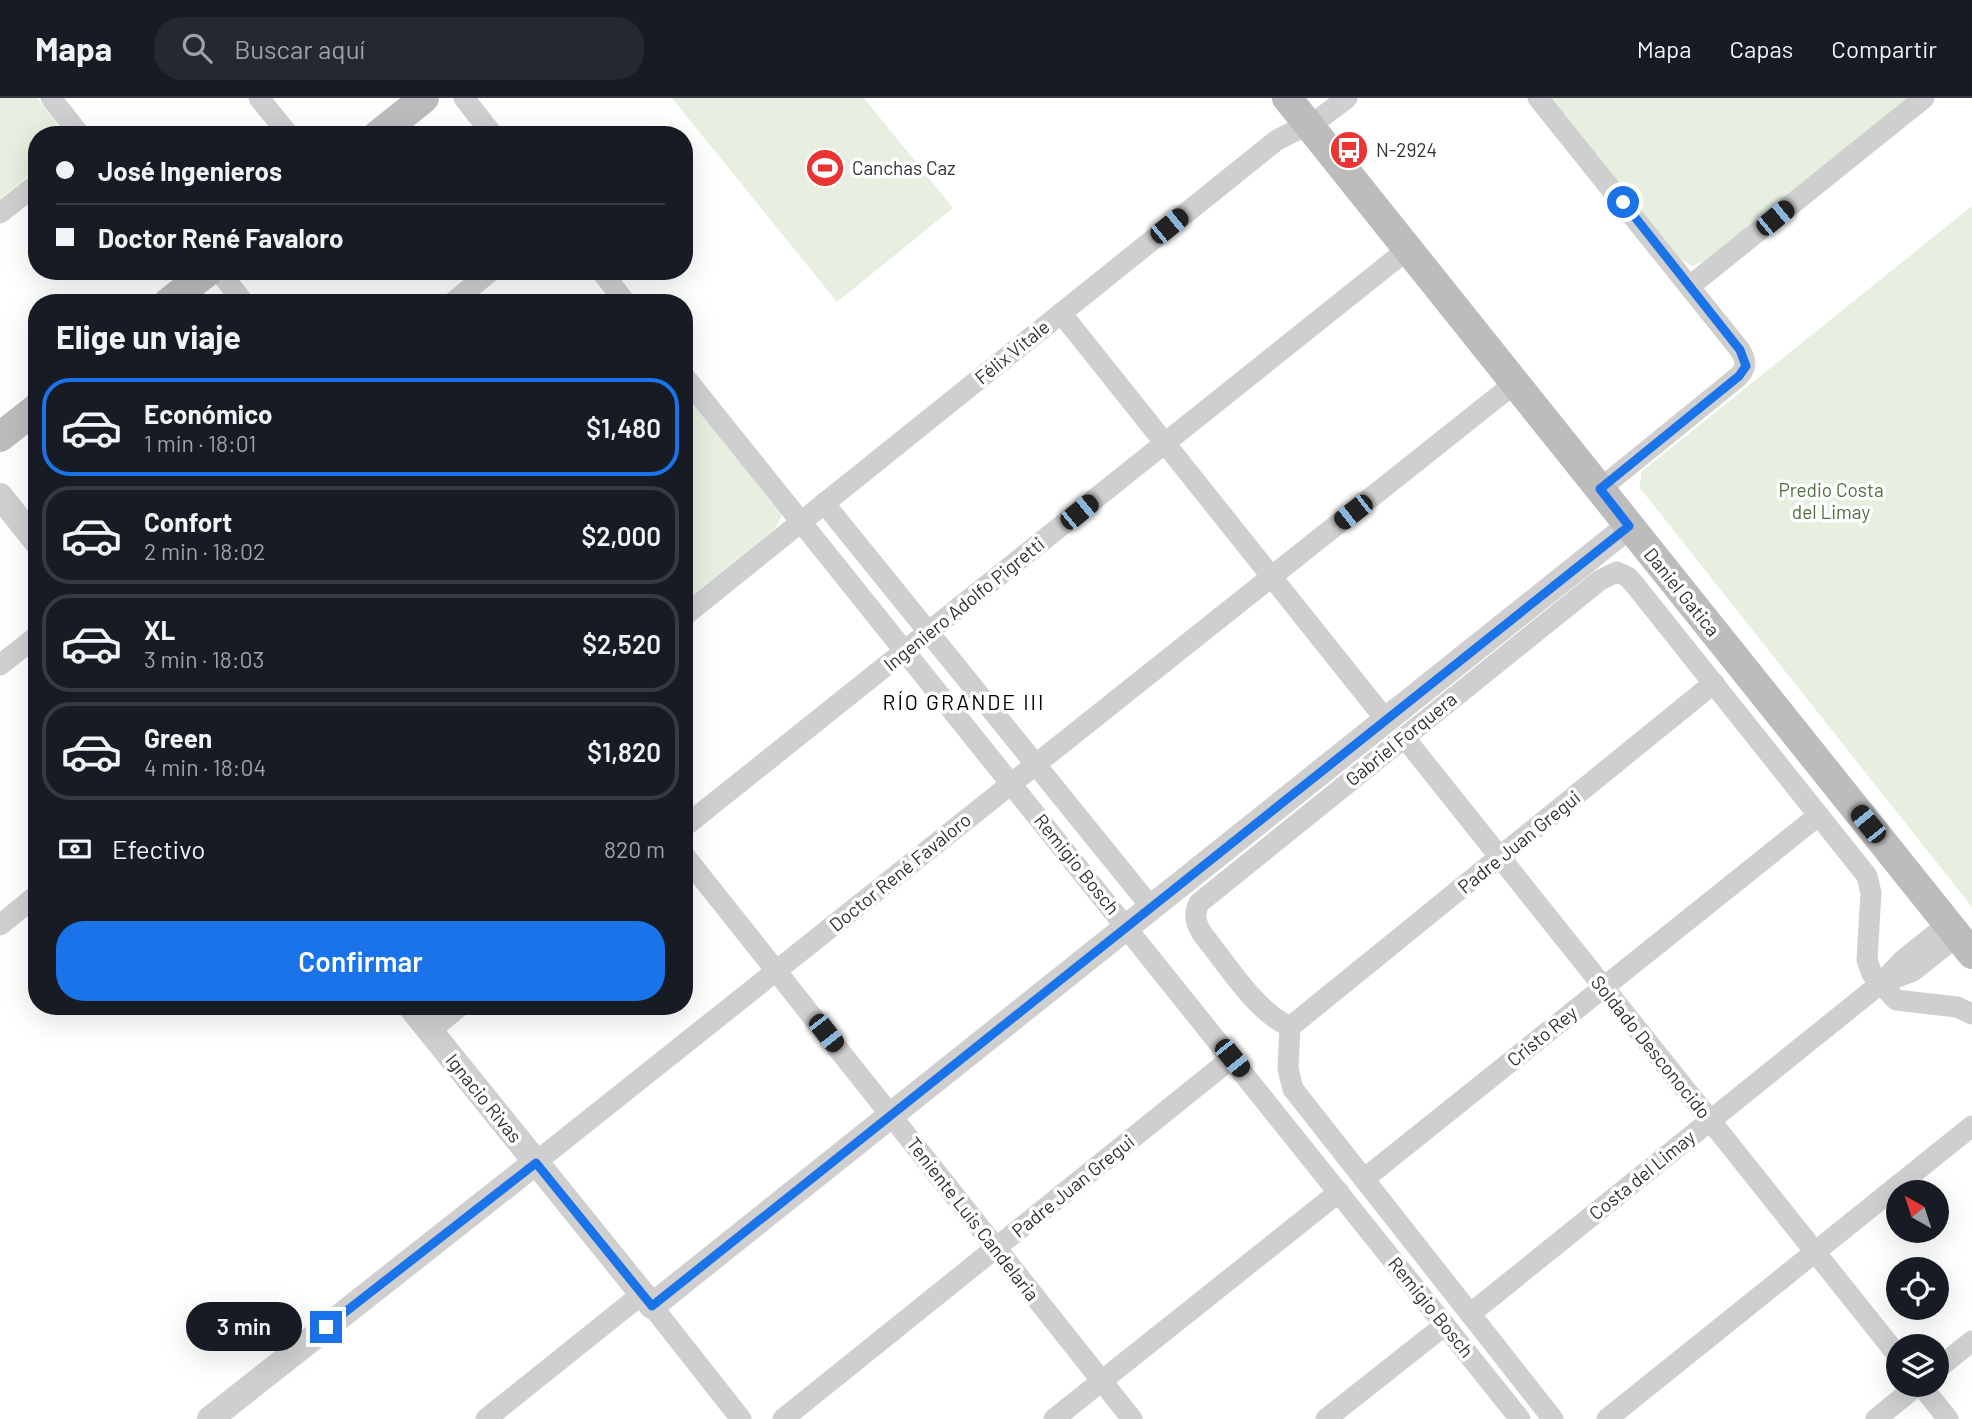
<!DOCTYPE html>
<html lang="es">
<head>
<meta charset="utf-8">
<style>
	:root { --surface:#171b24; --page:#242831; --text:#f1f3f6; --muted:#9ea1a6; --line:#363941; --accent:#1a73e8 }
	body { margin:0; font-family:Barlow,sans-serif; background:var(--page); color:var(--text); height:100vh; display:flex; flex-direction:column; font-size:26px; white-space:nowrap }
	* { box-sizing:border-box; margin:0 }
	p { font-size:23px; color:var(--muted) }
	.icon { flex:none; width:38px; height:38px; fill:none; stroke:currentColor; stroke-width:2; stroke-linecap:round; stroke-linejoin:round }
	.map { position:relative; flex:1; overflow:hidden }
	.panel { position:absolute; left:28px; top:196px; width:665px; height:721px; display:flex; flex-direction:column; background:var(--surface); border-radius:28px; box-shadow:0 7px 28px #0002 }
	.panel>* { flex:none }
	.hud { position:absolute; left:28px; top:28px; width:665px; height:154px; border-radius:28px; box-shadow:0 7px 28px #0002; display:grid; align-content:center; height:154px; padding:0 28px; background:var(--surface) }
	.needle { width:46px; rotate:321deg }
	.tools { position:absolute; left:1886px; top:1082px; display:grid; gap:14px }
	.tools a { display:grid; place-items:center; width:63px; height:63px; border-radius:50%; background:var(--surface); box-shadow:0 7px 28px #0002; font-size:35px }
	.end { position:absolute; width:32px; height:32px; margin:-16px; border:9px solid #1a73e8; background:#fff; box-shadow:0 0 0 4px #fff }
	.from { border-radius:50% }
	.bubble { position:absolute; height:49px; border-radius:24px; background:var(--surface); box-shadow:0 7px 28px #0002; font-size:23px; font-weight:600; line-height:49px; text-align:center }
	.car { position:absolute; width:21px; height:42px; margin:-21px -10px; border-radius:9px; box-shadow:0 0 5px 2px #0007; background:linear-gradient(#222 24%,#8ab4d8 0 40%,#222 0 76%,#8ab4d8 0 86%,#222 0) }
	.hud b { display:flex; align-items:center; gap:24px; height:66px; font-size:26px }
	.hud b+b { border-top:2px solid var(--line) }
	.hud i { width:18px; height:18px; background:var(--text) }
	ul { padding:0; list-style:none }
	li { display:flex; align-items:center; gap:21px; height:98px; margin:0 14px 10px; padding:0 14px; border:4px solid var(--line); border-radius:28px }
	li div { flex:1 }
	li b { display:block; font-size:26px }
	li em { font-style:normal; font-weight:600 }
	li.active { border-color:var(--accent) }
	li>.icon { width:63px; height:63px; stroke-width:1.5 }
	h2 { padding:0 28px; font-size:32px; line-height:84px }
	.pay { display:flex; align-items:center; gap:18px; height:77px; padding:0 28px; font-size:26px }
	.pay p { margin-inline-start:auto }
	.cta { display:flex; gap:14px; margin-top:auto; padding:14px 28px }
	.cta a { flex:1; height:80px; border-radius:28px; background:var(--accent); color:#fff; font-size:28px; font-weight:600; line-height:80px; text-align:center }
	header { display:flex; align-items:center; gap:42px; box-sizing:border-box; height:98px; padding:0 35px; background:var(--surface); border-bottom:2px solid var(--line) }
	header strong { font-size:33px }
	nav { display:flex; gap:38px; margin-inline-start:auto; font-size:24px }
	.search { width:490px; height:63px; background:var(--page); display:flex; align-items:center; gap:18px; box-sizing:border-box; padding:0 24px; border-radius:28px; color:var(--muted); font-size:26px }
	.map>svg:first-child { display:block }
	.green { fill:#e7efe0 }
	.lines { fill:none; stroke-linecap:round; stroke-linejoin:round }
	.minor { stroke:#cfcfcf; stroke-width:21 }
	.tertiary { stroke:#cfcfcf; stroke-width:26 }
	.secondary { stroke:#bcbcbc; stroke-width:30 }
	.route { stroke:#1a73e8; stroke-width:9 }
	.labels { text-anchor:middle; stroke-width:7; stroke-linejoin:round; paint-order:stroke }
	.poi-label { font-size:19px; fill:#323232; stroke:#fff; text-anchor:start }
	.street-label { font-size:19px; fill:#323232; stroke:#fff }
	.park-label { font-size:19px; fill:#51703d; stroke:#fff }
	.neighbourhood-label { font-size:21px; letter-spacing:2px; fill:#000; stroke:#fff }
</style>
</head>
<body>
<header>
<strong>Mapa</strong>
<div class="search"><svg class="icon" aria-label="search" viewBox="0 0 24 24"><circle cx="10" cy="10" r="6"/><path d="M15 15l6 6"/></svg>Buscar aquí</div>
<nav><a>Mapa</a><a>Capas</a><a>Compartir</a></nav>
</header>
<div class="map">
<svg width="1972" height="1321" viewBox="0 0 1972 1321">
	<rect width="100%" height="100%" fill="#fff"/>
	<g class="green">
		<path d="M0 0H37L65 37H37V71L0 101Z"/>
		<path d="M672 0H864L953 110 837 204Z"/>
		<path d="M1550 0H1908L1705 163 1692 168 1681 162Z"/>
		<path d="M1972 108V809L1640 390 1641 374Z"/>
		<path d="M684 291 782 418 775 431 684 504Z"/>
	</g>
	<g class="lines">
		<g class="minor">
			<path d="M51 0 80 37"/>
			<path d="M259 0 289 37"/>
			<path d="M464 0 493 37"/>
			<path d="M1538 0 1740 252C1746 262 1747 269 1739 278L1600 391"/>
			<path d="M0 115 37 86"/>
			<path d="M219 173 244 205"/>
			<path d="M601 173 626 205"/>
			<path d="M1690 188 1924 0"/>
			<path d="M452 205 491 173"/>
			<path d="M1061 215 1386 622"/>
			<path d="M684 278 1520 1321"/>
			<path d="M824 405 1151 809"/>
			<path d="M684 518 1277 42 1319 21 1347 0"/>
			<path d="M0 567 37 538"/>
			<path d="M1404 639 1899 1259"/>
			<path d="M684 729 1408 151"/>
			<path d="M684 757 1132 1321"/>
			<path d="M0 827 37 797"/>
			<path d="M1885 884 1913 873 1957 838"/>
			<path d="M1290 929C1254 912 1228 867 1203 837 1196 826 1193 817 1199 805L1600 482 1617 474 1628 479 1635 487 1867 778 1871 795 1867 862 1872 876 1896 902 1957 909 1972 916"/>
			<path d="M1290 929 1714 585"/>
			<path d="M1290 929 1288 971 1293 991 1553 1321"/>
			<path d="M430 933 460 908"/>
			<path d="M536 1064 1515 285"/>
			<path d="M1364 1081 1819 717"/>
			<path d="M652 1208 741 1321"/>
			<path d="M1470 1216 1880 886 1903 862 1948 826"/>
			<path d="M1937 1271 1972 1243"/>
			<path d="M1920 1286 1948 1321"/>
			<path d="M486 1321 642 1196"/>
			<path d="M783 1321 1232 960"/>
			<path d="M1054 1321 1339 1094"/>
			<path d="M1326 1321 1445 1227"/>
			<path d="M1607 1321 1972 1028"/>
			<path d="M1876 1321 1919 1286"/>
		</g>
		<g class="tertiary">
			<path d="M0 398 37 444"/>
			<path d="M410 908 652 1208 1629 428"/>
			<path d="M210 1321 536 1064"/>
		</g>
		<g class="secondary">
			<path d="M1287 0 1972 856"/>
			<path d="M378 37 424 0"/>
			<path d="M168 205 208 173"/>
			<path d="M0 339 37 310"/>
		</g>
	</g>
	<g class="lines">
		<path class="route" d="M326 1229 536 1065 652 1208 1629 428 1600 391 1739 278 1746 268 1740 252 1623 104"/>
	</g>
	<defs>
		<g id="bus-disc" transform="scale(2.0125)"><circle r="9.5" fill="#ea3533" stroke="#fff"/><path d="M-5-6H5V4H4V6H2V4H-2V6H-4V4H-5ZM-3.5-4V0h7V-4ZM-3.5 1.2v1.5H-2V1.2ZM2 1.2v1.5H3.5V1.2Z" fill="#fff"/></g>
		<g id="stadium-disc" transform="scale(2.0125)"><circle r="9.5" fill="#ea3533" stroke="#fff"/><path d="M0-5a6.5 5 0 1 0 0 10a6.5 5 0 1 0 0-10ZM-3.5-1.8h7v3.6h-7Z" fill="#fff"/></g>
	</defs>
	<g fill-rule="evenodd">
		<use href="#bus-disc" x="1349" y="52"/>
		<use href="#stadium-disc" x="825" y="70"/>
	</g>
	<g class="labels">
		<g class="poi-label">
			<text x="1376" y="59">N-2924</text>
			<text x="852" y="77">Canchas Caz</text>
		</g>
		<g class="street-label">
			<text transform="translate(1012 254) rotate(-39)" y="7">Félix Vitale</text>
			<text transform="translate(1682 494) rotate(51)" y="7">Daniel Gatica</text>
			<text transform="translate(964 506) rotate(-39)" y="7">Ingeniero Adolfo Pigretti</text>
			<text transform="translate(1401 641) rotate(-39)" y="7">Gabriel Forquera</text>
			<text transform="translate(1519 744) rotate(-39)" y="7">Padre Juan Gregui</text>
			<text transform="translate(1077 766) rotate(51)" y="7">Remigio Bosch</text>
			<text transform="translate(900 774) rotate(-39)" y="7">Doctor René Favaloro</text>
			<text transform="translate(1542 938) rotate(-39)" y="7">Cristo Rey</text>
			<text transform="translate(1651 949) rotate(51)" y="7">Soldado Desconocido</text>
			<text transform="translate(484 1000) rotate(51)" y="7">Ignacio Rivas</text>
			<text transform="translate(1642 1077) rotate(-39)" y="7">Costa del Limay</text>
			<text transform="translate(1073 1088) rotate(-39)" y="7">Padre Juan Gregui</text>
			<text transform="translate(973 1121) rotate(52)" y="7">Teniente Luis Candelaria</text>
			<text transform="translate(1431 1209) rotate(51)" y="7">Remigio Bosch</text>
		</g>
		<g class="park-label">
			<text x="1831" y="399">Predio Costa<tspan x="1831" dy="22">del Limay</tspan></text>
		</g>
		<g class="neighbourhood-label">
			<text x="964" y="612">RÍO GRANDE III</text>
		</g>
	</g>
</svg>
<div class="tools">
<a><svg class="needle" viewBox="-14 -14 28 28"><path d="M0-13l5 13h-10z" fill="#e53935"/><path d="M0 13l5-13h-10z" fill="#9ea1a6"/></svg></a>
<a><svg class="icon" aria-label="locate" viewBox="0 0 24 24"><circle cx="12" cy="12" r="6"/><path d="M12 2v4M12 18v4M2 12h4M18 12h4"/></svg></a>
<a><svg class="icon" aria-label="layers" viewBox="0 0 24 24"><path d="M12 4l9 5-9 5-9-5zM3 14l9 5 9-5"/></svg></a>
</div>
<i class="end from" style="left:1623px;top:104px"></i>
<i class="end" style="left:326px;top:1229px"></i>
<div class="bubble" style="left:186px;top:1204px;width:116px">3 min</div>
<i class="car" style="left:1775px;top:120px;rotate:51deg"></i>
<i class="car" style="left:1169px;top:128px;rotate:51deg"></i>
<i class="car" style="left:1079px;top:414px;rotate:51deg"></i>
<i class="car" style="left:1353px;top:414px;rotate:232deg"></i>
<i class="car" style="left:1868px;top:726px;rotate:321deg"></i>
<i class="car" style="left:826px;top:935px;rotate:142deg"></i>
<i class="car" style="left:1232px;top:960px;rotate:141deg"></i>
<div class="hud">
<b><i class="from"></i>José Ingenieros</b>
<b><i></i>Doctor René Favaloro</b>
</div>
<section class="panel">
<h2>Elige un viaje</h2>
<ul>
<li class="active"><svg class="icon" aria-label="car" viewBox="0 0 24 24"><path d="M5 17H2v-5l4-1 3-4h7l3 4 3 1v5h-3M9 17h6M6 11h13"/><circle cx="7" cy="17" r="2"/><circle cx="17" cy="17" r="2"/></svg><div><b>Económico</b><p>1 min · 18:01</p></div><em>$1,480</em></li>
<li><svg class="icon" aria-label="car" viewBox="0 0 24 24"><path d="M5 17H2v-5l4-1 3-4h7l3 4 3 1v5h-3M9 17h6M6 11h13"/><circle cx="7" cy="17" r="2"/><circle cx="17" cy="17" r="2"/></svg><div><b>Confort</b><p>2 min · 18:02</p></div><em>$2,000</em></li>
<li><svg class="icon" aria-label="car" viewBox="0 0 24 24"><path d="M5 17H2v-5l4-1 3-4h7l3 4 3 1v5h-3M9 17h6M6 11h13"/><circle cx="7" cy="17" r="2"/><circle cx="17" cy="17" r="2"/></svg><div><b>XL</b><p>3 min · 18:03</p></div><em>$2,520</em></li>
<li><svg class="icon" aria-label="car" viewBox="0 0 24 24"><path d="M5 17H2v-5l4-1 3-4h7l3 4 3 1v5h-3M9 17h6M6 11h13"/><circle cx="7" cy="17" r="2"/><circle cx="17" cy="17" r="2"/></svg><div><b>Green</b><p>4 min · 18:04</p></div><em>$1,820</em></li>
</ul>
<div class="pay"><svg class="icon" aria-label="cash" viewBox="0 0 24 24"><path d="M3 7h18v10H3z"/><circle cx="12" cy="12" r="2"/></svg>Efectivo<p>820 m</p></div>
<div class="cta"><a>Confirmar</a></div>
</section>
</div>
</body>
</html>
